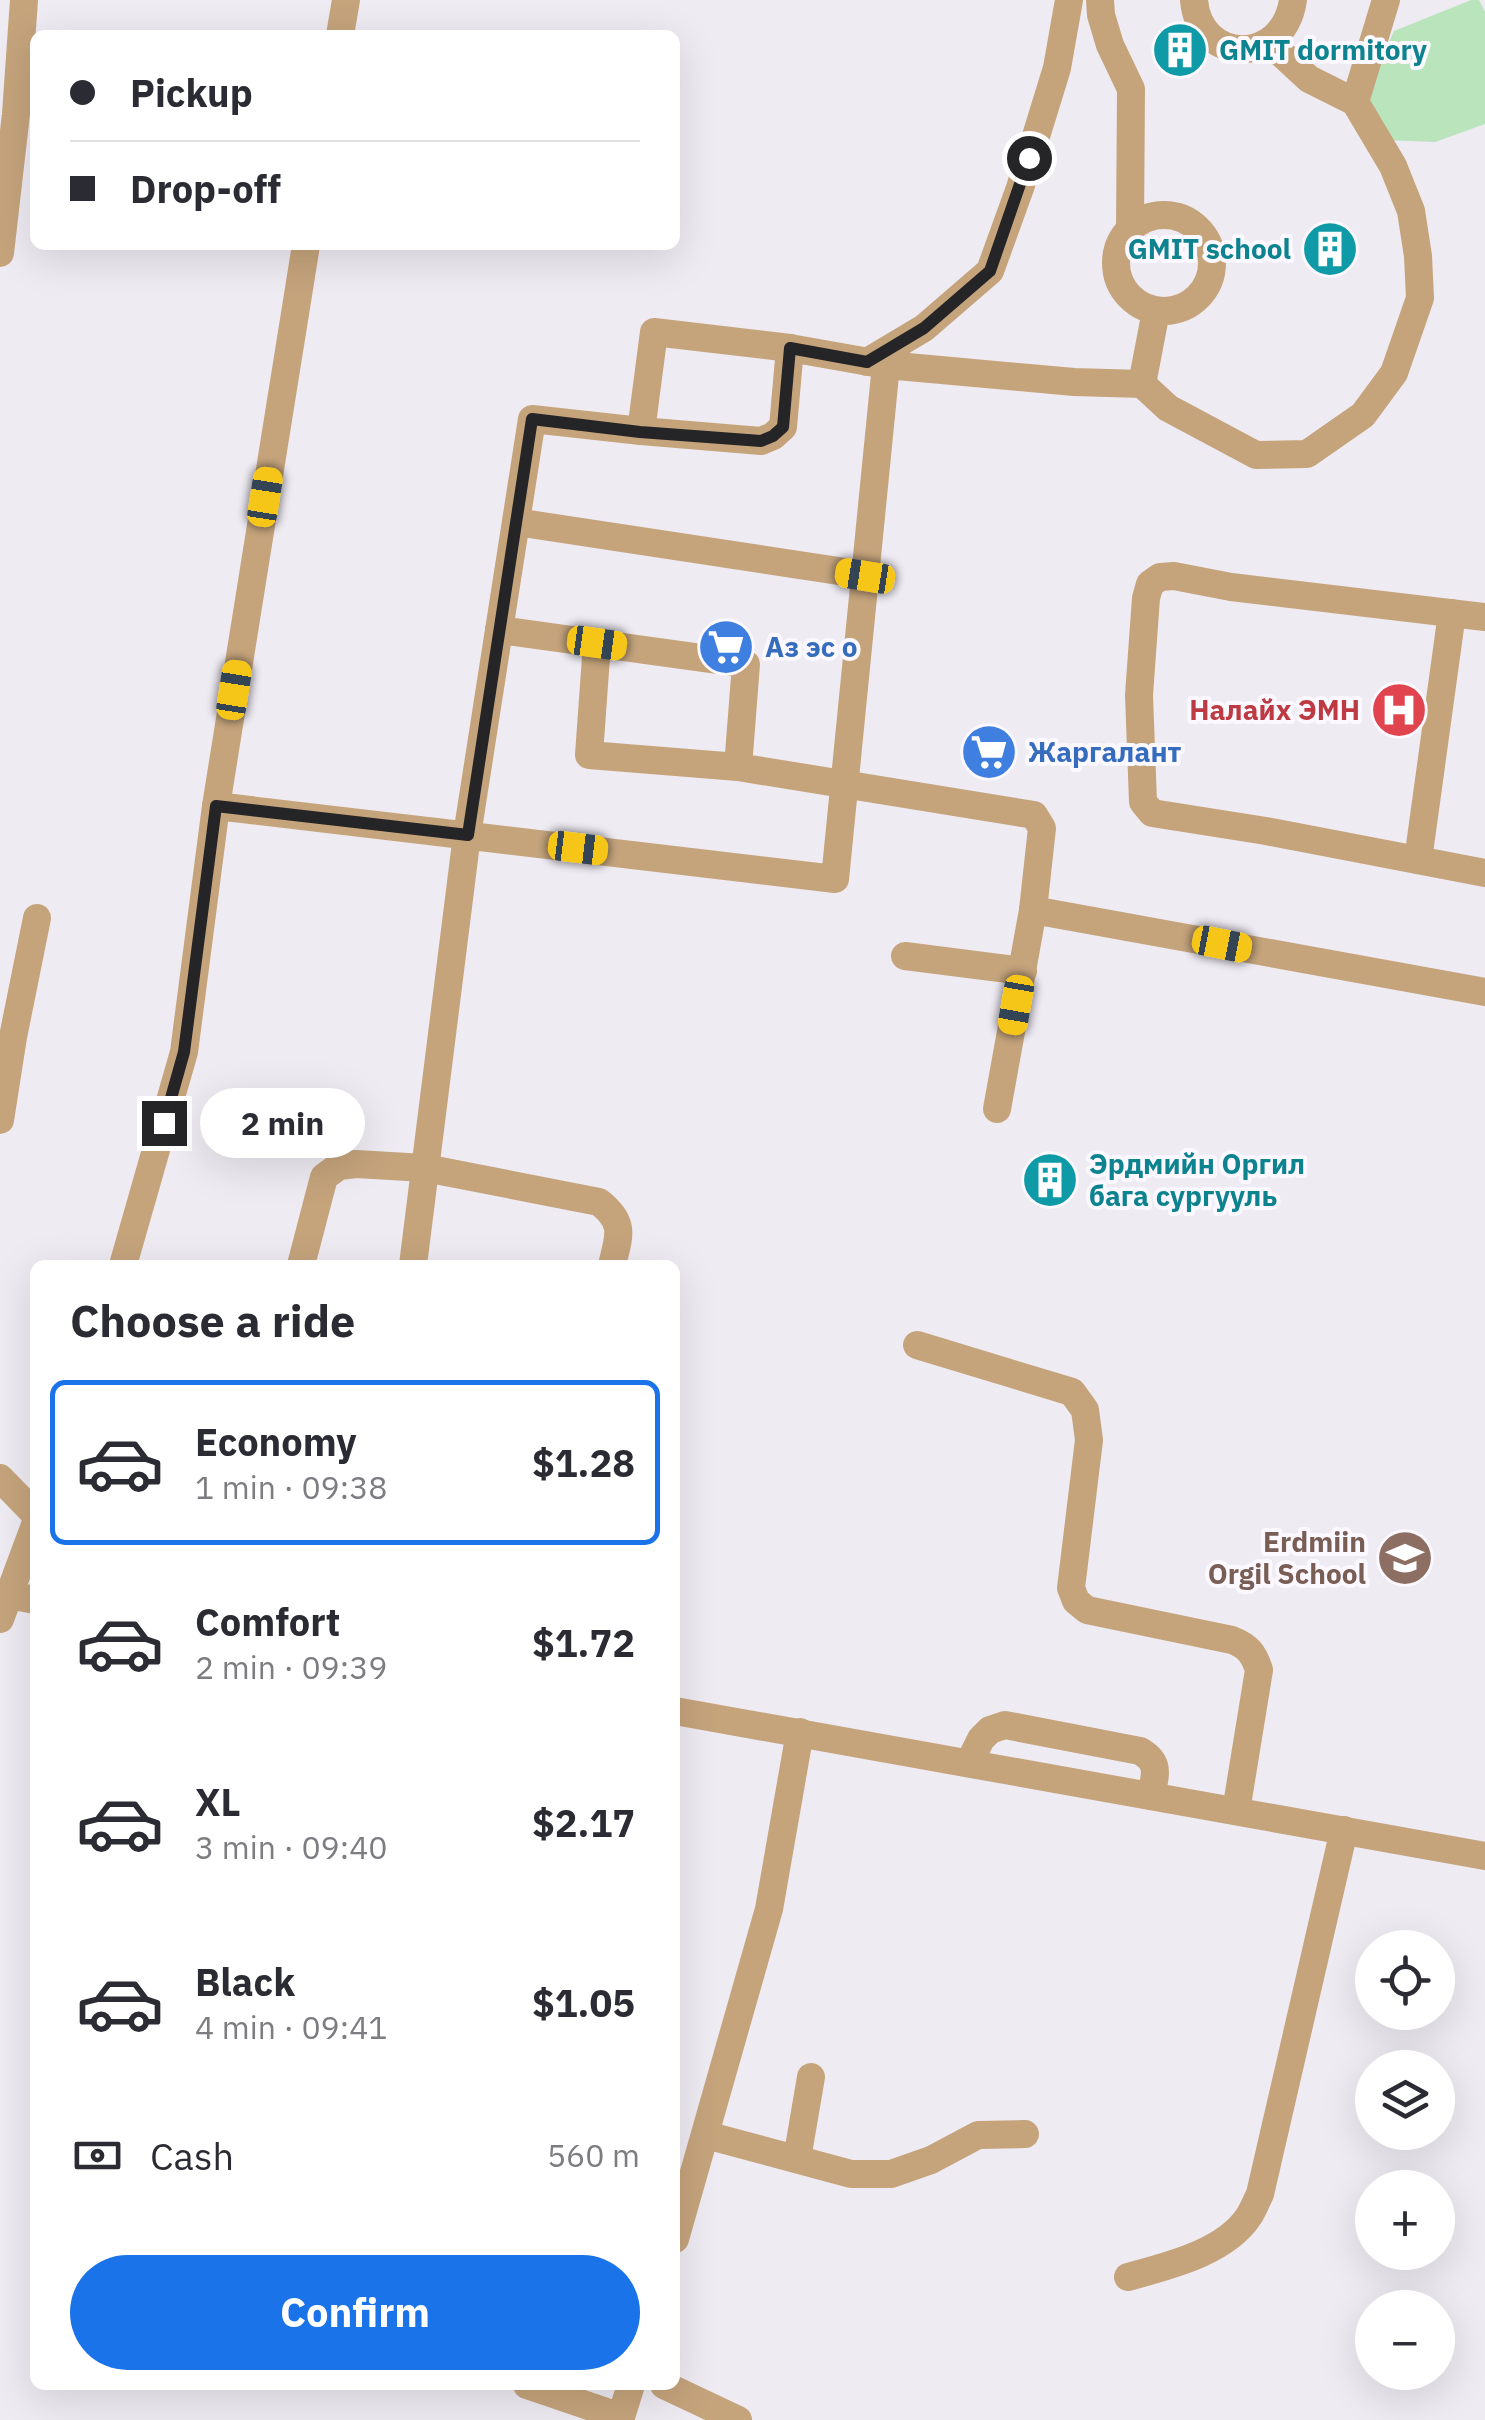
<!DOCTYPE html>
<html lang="en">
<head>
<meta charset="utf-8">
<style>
	:root { --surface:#fff; --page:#f2f2f3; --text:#2b2b33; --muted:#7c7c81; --line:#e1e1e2; --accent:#1a73e8 }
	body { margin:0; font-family:"IBM Plex Sans",sans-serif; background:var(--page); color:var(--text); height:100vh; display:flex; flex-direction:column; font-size:38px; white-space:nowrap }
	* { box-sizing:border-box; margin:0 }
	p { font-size:32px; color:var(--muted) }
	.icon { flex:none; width:55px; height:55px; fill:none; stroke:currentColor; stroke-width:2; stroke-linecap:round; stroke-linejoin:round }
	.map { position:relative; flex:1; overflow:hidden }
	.panel { position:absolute; left:30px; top:1260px; width:650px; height:1130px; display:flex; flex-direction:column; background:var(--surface); border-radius:15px; box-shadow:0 10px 40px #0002 }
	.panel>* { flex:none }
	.hud { position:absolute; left:30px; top:30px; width:650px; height:220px; border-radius:15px; box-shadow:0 10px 40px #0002; display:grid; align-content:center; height:220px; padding:0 40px; background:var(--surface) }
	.buttons { position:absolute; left:1355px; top:1930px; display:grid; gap:20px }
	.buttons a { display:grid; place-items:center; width:100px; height:100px; border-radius:50%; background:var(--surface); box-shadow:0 10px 40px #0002; font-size:50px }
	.end { position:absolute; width:45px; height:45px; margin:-22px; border:12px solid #252427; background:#fff; box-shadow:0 0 0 5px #fff }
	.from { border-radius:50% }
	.bubble { position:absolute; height:70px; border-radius:35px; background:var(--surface); box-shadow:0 10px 40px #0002; font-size:32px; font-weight:700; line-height:70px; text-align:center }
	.car { position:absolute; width:30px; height:60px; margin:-30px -15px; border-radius:12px; box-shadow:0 0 8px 2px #0007; background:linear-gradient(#f5c518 24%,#345 0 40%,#f5c518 0 76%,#345 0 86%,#f5c518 0) }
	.hud b { display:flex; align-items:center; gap:35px; height:95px; font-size:38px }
	.hud b+b { border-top:2px solid var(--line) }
	.hud i { width:25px; height:25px; background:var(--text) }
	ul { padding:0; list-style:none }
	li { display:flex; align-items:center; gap:30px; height:165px; margin:0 20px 15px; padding:0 20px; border:5px solid transparent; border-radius:15px }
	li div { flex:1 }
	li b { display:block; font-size:38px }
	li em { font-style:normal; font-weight:700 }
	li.selected { border-color:var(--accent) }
	li>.icon { width:90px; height:90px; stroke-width:1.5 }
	h2 { padding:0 40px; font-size:45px; line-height:120px }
	.pay { display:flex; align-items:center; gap:25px; height:110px; padding:0 40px; font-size:38px }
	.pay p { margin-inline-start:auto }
	.cta { display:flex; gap:20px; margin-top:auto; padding:20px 40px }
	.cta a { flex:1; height:115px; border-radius:60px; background:var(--accent); color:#fff; font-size:40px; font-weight:700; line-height:115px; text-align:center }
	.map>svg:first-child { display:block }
	.green { fill:#b9e4bc }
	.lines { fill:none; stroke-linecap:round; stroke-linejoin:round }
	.path { stroke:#a09da3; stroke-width:4; stroke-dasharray:2.5 8; stroke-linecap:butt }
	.minor { stroke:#c5a47c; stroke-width:28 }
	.route { stroke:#252427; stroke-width:12 }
	.labels { text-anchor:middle; stroke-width:8; stroke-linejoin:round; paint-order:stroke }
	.culture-label { font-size:28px; font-weight:bold; fill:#0d838f; stroke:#fcf8ff; text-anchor:start }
	.shop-label { font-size:28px; font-weight:bold; fill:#366cbe; stroke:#fcf8ff; text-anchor:start }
	.health-label { font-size:28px; font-weight:bold; fill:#be3a42; stroke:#fcf8ff; text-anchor:end }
	.education-label { font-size:28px; font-weight:bold; fill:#785e54; stroke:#fcf8ff; text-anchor:end }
</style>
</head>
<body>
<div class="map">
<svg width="1485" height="2420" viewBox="0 0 1485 2420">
	<rect width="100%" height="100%" fill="#efebf3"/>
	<path class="green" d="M1471 0H1479L1485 12V124L1435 142 1382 140 1361 106 1394 31Z"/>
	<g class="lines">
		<path class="path" d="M1187 221 1198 213"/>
		<g class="minor">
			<path d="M1100 0 1101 15 1110 45 1131 89 1130 229"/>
			<path d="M1194 0C1199 64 1283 67 1293 0"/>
			<path d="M340 35 346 0"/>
			<path d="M1355 102 1386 0"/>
			<circle cx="1164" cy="263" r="48"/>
			<path d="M0 253 16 114 24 0"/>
			<path d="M867 362 924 328 990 271 1020 188 1057 68 1069 0"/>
			<path d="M886 365 1074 382 1142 384 1156 311"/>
			<path d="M1142 384 1168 408 1256 455 1307 454 1363 415 1394 373 1420 298 1418 256 1411 211 1393 166 1355 102 1309 79 1269 42"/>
			<path d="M641 431 654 332 790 348"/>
			<path d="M516 522 865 575"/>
			<path d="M1485 617 1231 587 1174 576 1160 577 1150 584 1146 598 1139 695 1143 802 1152 813 1266 831 1485 873"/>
			<path d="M499 630 746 664 738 767 1034 815 1042 828 1033 910 1485 992"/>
			<path d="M597 643 589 755 738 767"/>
			<path d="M216 806 835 879 886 365 790 348 783 427 773 436 761 441 641 431 532 419 467 835 413 1265"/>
			<path d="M1418 860 1452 613"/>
			<path d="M905 956 1023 971"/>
			<path d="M997 1109 1033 910"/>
			<path d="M0 1120 13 1037 37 918"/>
			<path d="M123 1265 184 1052 216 806 306 245"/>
			<path d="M301 1265 324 1177 339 1166 356 1164 425 1168 599 1202C626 1223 619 1236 612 1265"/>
			<path d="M917 1345 1072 1392 1085 1410 1089 1440 1071 1588 1076 1601 1087 1610 1232 1640C1248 1646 1254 1654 1259 1670L1236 1811"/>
			<path d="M0 1478 35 1514"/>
			<path d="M9 1595 35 1600"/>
			<path d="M0 1619 35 1525"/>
			<path d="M675 1711 1485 1856"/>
			<path d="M969 1763 981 1739 990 1730 1005 1725 1140 1751C1161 1763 1155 1775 1151 1796"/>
			<path d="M706 2135 851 2174H891L931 2160 978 2135 1025 2134"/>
			<path d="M797 2159 811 2077"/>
			<path d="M675 2239 769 1909 800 1732"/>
			<path d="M1128 2277C1167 2266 1225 2253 1249 2216 1253 2210 1256 2202 1260 2194L1344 1830"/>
			<path d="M527 2385 621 2417"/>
			<path d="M664 2385 738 2420"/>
			<path d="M620 2420 631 2385"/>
		</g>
	</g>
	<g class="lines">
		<path class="route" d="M164 1123 184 1052 216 806 468 835 532 419 640 432 761 441 773 436 783 427 790 348 867 362 924 328 990 271 1029 158"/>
	</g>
	<defs>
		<g id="building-disc" transform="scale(2.875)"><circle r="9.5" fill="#0f9aa8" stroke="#fcf8ff"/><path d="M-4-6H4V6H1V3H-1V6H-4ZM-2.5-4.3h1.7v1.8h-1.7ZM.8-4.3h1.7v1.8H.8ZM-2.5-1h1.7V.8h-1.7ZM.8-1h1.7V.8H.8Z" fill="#fff"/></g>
		<g id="supermarket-disc" transform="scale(2.875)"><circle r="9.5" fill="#3f7fe0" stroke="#fcf8ff"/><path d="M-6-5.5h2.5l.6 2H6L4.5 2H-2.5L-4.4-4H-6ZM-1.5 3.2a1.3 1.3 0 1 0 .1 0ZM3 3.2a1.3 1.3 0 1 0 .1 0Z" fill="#fff"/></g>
		<g id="hospital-disc" transform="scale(2.875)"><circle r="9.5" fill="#e0444e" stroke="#fcf8ff"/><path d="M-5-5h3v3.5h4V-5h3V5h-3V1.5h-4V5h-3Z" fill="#fff"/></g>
		<g id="school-disc" transform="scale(2.875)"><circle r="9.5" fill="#8d6e63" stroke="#fcf8ff"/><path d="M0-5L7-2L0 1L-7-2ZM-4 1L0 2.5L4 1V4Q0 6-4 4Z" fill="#fff"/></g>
	</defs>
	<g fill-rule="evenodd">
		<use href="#building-disc" x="1180" y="50"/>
		<use href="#building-disc" x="1330" y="249"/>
		<use href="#supermarket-disc" x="726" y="647"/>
		<use href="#hospital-disc" x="1399" y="710"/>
		<use href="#supermarket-disc" x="989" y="752"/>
		<use href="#building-disc" x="1050" y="1180"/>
		<use href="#school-disc" x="1405" y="1558"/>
	</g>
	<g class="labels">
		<g class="culture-label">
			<text x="1219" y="60">GMIT dormitory</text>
			<text x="1291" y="259" text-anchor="end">GMIT school</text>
			<text x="1089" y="1174">Эрдмийн Оргил<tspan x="1089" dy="32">бага сургууль</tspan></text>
		</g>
		<g class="shop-label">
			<text x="765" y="657">Аз эс о</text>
			<text x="1028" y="762">Жаргалант</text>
		</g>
		<g class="health-label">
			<text x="1360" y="720">Налайх ЭМН</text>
		</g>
		<g class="education-label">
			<text x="1366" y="1552">Erdmiin<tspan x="1366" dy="32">Orgil School</tspan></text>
		</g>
	</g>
</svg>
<div class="buttons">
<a><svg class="icon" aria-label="locate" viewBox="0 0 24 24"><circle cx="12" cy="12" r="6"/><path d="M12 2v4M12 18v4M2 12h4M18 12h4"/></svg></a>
<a><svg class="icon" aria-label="layers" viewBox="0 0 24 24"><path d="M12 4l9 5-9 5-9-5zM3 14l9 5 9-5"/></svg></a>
<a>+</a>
<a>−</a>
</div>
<i class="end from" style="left:1029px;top:158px"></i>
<i class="end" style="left:164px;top:1123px"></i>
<div class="bubble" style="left:200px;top:1088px;width:165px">2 min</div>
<i class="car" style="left:265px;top:497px;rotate:9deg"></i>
<i class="car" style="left:865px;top:576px;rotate:279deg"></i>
<i class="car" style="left:597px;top:643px;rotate:98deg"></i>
<i class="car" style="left:234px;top:690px;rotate:9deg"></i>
<i class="car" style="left:578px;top:848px;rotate:97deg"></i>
<i class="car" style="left:1222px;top:944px;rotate:101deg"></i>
<i class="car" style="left:1016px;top:1005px;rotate:190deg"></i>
<div class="hud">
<b><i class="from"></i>Pickup</b>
<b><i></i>Drop-off</b>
</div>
<section class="panel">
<h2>Choose a ride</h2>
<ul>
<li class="selected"><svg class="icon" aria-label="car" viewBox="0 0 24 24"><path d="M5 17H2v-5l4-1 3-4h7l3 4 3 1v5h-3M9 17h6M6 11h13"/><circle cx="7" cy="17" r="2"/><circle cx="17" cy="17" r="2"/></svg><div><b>Economy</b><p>1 min · 09:38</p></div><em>$1.28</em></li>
<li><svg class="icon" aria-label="car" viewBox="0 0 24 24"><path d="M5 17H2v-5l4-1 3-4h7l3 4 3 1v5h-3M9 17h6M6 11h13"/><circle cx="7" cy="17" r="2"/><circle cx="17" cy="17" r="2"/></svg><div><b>Comfort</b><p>2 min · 09:39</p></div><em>$1.72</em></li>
<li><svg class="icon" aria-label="car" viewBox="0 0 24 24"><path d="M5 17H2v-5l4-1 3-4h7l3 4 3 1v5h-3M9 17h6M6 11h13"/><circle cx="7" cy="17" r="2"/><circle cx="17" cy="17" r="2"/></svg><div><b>XL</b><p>3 min · 09:40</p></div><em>$2.17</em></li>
<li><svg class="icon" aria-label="car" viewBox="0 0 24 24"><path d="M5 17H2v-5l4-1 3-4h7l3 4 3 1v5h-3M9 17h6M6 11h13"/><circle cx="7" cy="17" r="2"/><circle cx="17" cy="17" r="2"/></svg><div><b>Black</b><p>4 min · 09:41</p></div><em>$1.05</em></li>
</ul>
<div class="pay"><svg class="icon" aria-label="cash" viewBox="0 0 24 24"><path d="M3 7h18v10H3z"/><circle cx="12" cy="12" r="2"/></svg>Cash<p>560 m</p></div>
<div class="cta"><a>Confirm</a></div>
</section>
</div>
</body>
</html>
